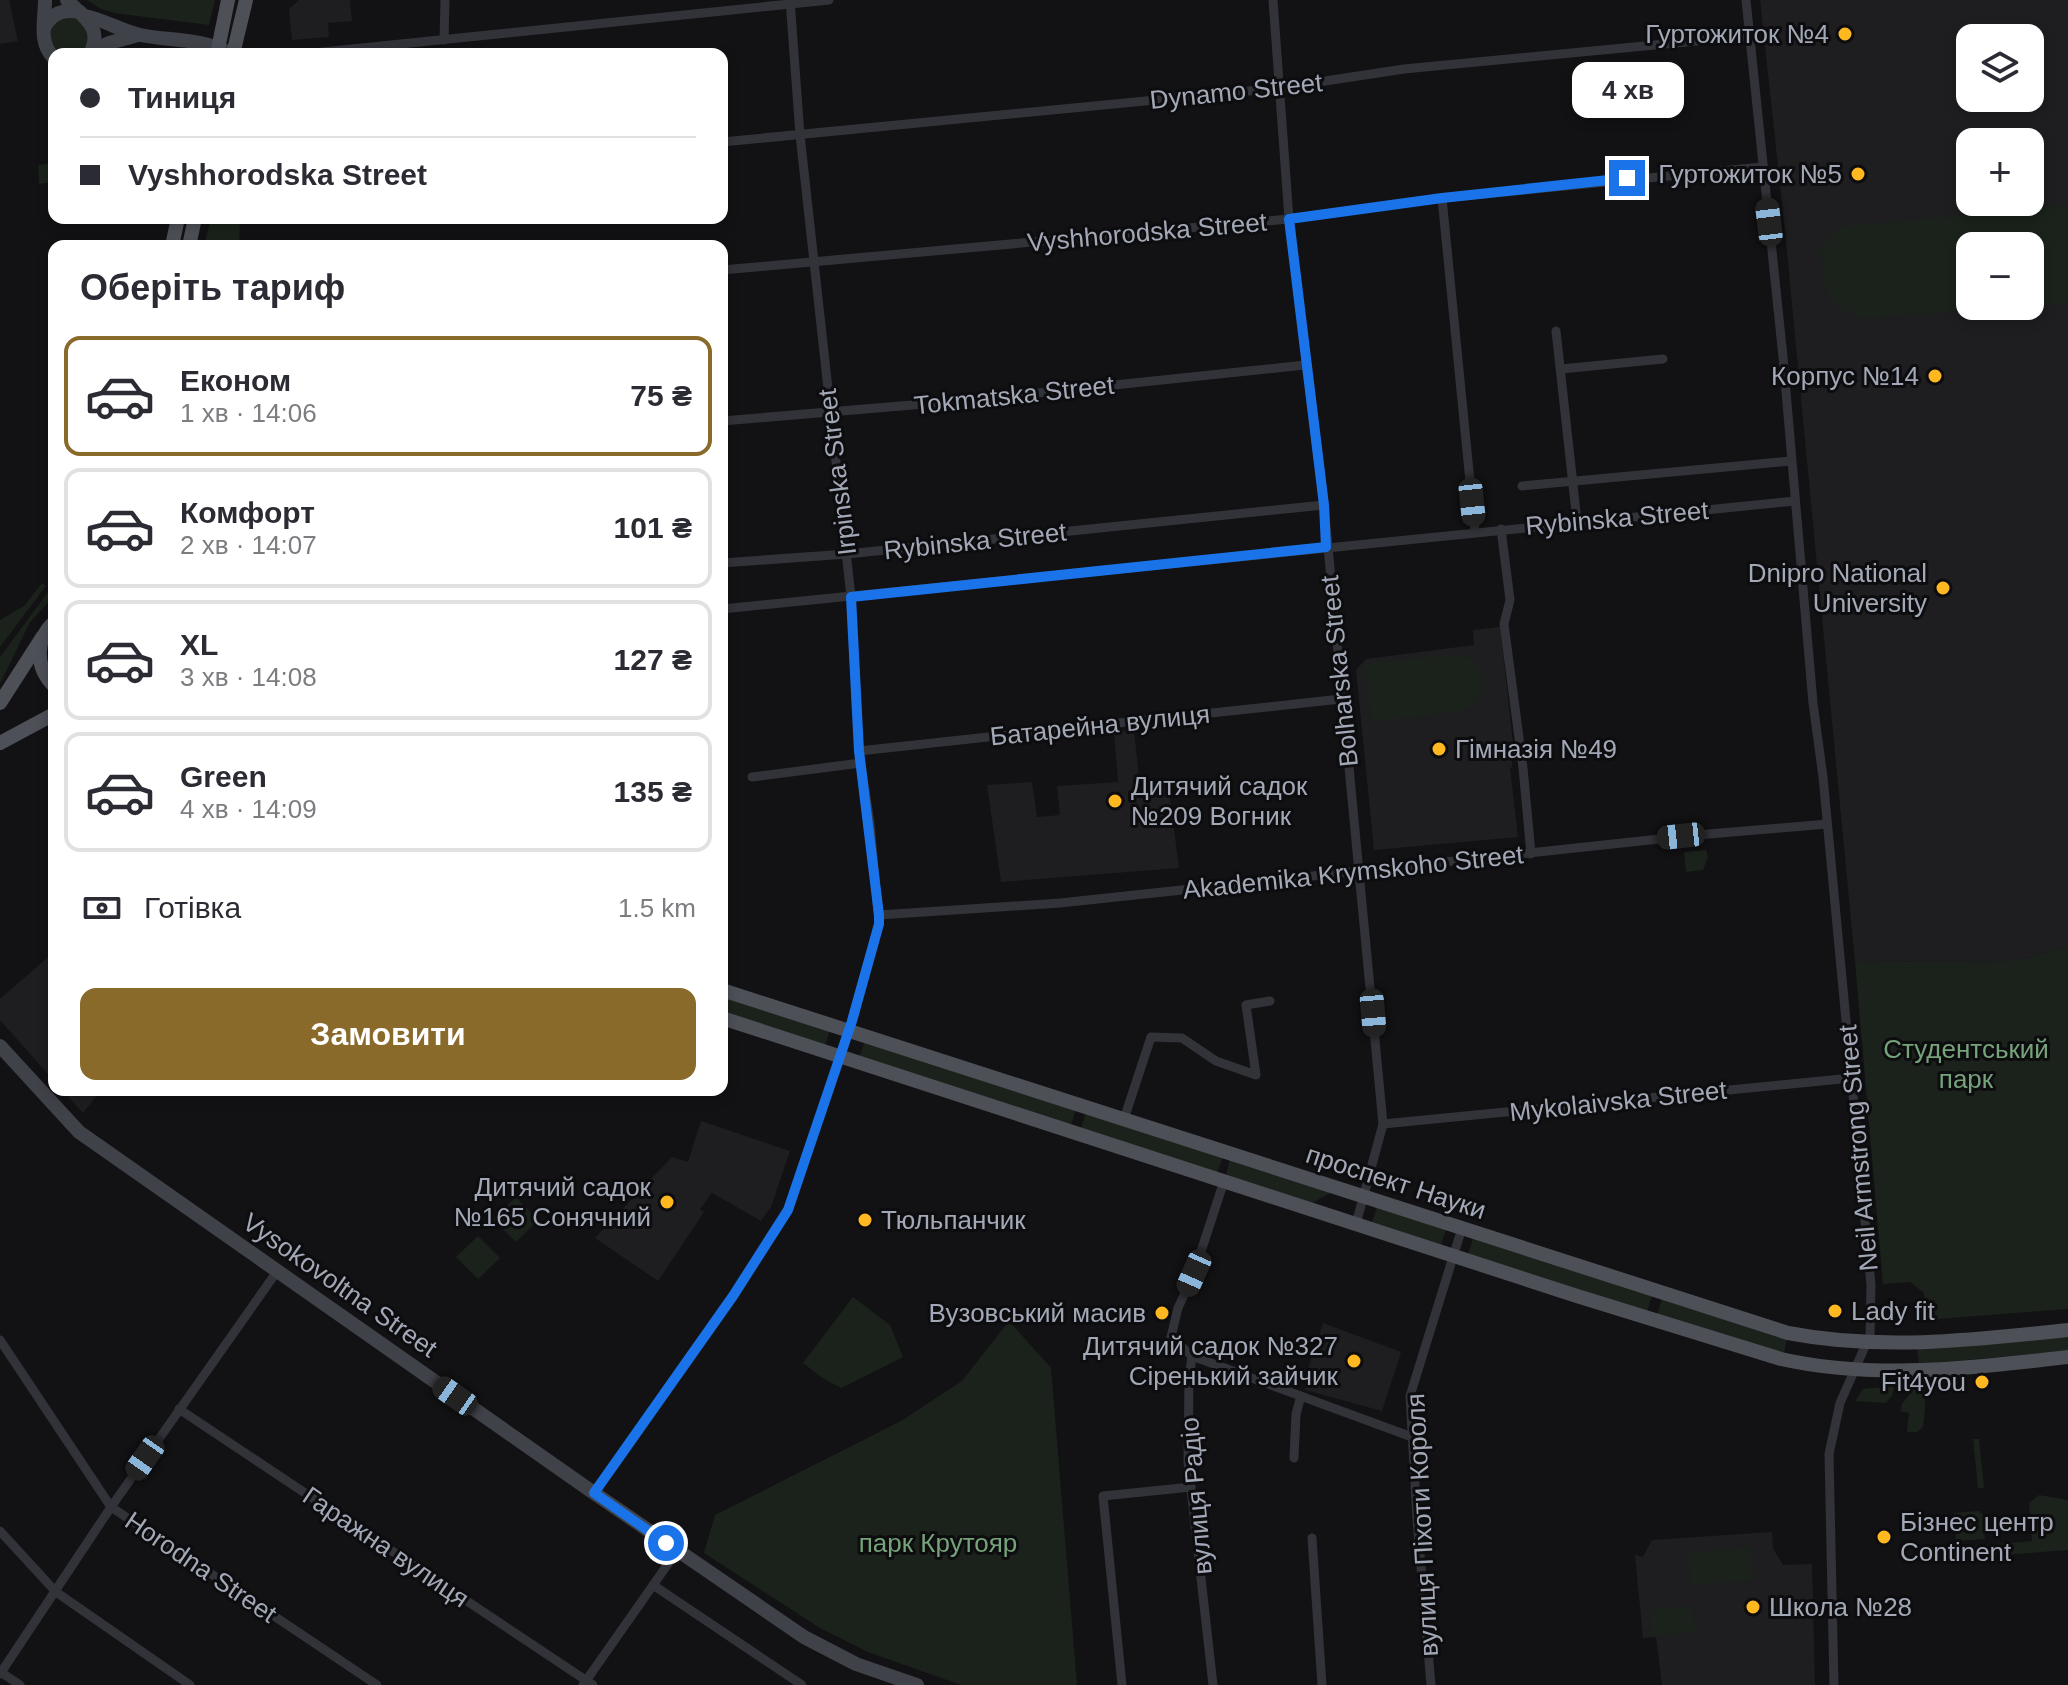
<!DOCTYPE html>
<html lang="uk">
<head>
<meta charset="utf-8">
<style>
	:root { --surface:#fff; --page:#f7f7f7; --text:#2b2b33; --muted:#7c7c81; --line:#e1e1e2; --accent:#8a6a2a }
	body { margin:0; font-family:Arial,sans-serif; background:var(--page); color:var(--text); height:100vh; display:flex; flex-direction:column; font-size:30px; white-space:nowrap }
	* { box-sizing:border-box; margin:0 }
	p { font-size:26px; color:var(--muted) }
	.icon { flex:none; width:44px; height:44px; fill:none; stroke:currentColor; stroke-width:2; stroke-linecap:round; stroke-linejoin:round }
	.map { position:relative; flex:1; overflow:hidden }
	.side { position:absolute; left:48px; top:240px; width:680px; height:856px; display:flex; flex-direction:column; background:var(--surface); border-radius:16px; box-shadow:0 4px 12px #0003 }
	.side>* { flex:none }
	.guide { position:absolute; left:48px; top:48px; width:680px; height:176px; border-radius:16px; box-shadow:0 4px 12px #0003; display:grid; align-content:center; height:176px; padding:0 32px; background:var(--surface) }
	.tools { position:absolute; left:1956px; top:24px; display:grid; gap:16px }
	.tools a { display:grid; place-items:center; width:88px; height:88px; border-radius:16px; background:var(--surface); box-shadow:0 4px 12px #0003; font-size:40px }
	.end { position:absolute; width:36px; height:36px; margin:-18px; border:10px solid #1a73e8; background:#fff; box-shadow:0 0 0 4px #fff }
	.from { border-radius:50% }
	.bubble { position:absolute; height:56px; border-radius:16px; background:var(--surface); box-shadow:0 4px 12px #0003; font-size:26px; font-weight:700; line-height:56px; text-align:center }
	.car { position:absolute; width:24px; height:48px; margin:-24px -12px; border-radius:10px; box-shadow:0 0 6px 2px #0007; background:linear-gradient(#222 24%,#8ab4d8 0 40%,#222 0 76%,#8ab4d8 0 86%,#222 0) }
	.guide b { display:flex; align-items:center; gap:28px; height:76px; font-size:30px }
	.guide b+b { border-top:2px solid var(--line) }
	.guide i { width:20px; height:20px; background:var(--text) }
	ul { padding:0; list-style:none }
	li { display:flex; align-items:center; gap:24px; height:120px; margin:0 16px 12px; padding:0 16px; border:4px solid var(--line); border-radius:16px }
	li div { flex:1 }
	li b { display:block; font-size:30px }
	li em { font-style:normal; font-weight:700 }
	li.on { border-color:var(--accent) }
	li>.icon { width:72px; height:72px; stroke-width:1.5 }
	h2 { padding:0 32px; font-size:36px; line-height:96px }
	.pay { display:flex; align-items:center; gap:20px; height:88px; padding:0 32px; font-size:30px }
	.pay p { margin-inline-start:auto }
	.primary-button { display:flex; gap:16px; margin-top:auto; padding:16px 32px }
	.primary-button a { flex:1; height:92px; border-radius:16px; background:var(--accent); color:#fff; font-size:32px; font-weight:700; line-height:92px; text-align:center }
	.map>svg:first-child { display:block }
	.built { fill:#1e1e21; fill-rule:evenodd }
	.green { fill:#1a221b }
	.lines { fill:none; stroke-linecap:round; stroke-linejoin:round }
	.minor { stroke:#323339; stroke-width:9 }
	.secondary { stroke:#404249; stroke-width:14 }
	.primary { stroke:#4e5058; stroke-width:14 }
	.route { stroke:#1a73e8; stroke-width:10 }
	.poi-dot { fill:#ffb81f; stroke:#0d0d0f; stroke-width:3 }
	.labels { text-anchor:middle; stroke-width:6; stroke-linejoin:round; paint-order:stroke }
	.poi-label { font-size:26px; fill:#a2a8b6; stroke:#0d0d0f; text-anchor:end }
	.street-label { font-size:26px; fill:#a2a8b6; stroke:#0d0d0f }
	.park-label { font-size:26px; fill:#76a37a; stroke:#0d0d0f }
</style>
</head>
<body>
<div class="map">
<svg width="2068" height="1685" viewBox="0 0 2068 1685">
	<rect width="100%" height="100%" fill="#121214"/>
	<g class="built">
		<path d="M0 0H9L18 41 0 44Z"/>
		<path d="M299 0H350L352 21 328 23 329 37 292 40 289 9Z"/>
		<path d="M1760 0H2068V946L2017 961 1855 962 1785 231ZM1970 38H2030V98H1970ZM1970 142H2030V202H1970ZM1970 246H2030V306H1970Z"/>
		<path d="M1500 627 1515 760H1512V767L1510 768 1518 837 1374 850 1356 670 1366 659 1474 645 1473 630Z"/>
		<path d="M1134 730 1140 786 1168 783 1179 868 1001 882 987 785 1032 782 1037 817 1060 815 1057 786 1118 782 1114 731Z"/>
		<path d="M54 952V1081L0 1020V999Z"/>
		<path d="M62 1090H101L83 1113Z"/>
		<path d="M701 1121 790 1151 771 1207 761 1221 712 1193 700 1209 704 1212 658 1281 595 1238 672 1157 688 1162Z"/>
		<path d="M1323 1323 1401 1352 1382 1411 1305 1390 1308 1369Z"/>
		<path d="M1772 1532 1773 1548 1783 1565 1812 1564 1815 1685H1662L1656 1637 1643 1638 1635 1555 1643 1557 1652 1540Z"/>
	</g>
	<g class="green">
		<path d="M87 0H215L209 25 114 13 101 9Z"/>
		<path d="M60 18H81L91 36 83 54H56L51 49 50 28Z"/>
		<path d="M54 163V182L39 184 38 165Z"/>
		<path d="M2068 205V303L2030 306V246H1970V306H2030L1863 318C1822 306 1826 290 1820 252L1835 230 1847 226Z"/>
		<path d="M211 218H240L239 246H204Z"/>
		<path d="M42 583 46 586 0 647V620L24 606Z"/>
		<path d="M54 584V596L30 622 0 684V657Z"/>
		<path d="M1457 654C1490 660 1492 696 1463 711L1372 722 1365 664Z"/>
		<path d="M1706 850 1708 857 1703 870 1686 872 1684 852Z"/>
		<path d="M2068 946V1309L1925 1320 1924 1293 1910 1282 1883 1284 1855 962 2017 961Z"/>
		<path d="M722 995 830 1030 825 1046 722 1012Z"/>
		<path d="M865 1041 1076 1109 1071 1125 859 1057Z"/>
		<path d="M1086 1112 1223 1157 1217 1173 1081 1128Z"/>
		<path d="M1230 1159 1332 1192 1312 1203 1226 1175Z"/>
		<path d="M516 1197 538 1220 516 1242 493 1219Z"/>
		<path d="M1377 1206 1446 1229 1441 1245 1372 1222Z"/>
		<path d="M478 1236 500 1258 478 1279 456 1257Z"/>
		<path d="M1473 1238 1652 1296 1647 1312 1468 1254Z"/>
		<path d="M853 1297 890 1325 903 1357 841 1388 821 1377 803 1363Z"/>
		<path d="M1662 1299 1787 1338 1784 1354 1657 1315Z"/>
		<path d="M1009 1321 1051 1368 1077 1685H961L868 1652 820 1628 704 1553 715 1515 901 1421 962 1381Z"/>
		<path d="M2068 1335V1351L1919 1364 1917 1347Z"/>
		<path d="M1924 1384 1925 1408 1923 1427 1917 1432H1907L1909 1413 1900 1411 1902 1404 1910 1394 1903 1393 1906 1385Z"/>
		<path d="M1894 1386 1892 1396 1885 1403 1855 1401 1863 1389Z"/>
		<path d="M1979 1439 1984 1488H1978L1973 1439Z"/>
		<path d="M2039 1495 2068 1500V1550L1978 1557 1973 1555 1972 1546 2032 1541 2029 1503Z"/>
		<path d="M1979 1511 1983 1515 1985 1539 1956 1541 1954 1513Z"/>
		<path d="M1750 1548 1753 1580 1691 1585 1688 1553Z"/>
		<path d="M1692 1606 1695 1632 1652 1635 1650 1609Z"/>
	</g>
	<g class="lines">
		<g class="minor">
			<path d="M1273 0 1289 219 1324 505 1383 1124 1356 1224"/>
			<path d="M1746 0 1783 357 1813 703 1823 777 1871 1285 1870 1335 1840 1403 1829 1454 1834 1685"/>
			<path d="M444 40 445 0"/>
			<path d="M303 54 829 0"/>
			<path d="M722 142 1279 88 1404 69 1749 36"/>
			<path d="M1442 198 1475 532"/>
			<path d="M722 270 1289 219 1442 198 1762 167"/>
			<path d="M1556 331 1577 521"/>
			<path d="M1561 369 1663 359"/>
			<path d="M722 421 960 401 1305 365"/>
			<path d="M1522 486 1791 461"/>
			<path d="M1501 529 1510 600 1504 624 1523 768 1531 854"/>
			<path d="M722 563 847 554 1324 505"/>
			<path d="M722 609 1795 501"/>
			<path d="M859 751 1341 699"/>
			<path d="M752 777 861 763"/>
			<path d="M879 915 1060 903 1697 835 1827 824"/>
			<path d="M1124 1119 1151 1037 1182 1038 1216 1061 1256 1075 1246 1005 1270 1001"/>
			<path d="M1383 1124 1852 1078"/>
			<path d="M0 1340 111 1507 377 1685"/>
			<path d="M1192 1356 1412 1437"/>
			<path d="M179 1409 593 1685"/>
			<path d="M1294 1458 1296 1414 1301 1396"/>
			<path d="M594 1493 733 1296 788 1210 849 1030 879 924 870 823 859 751 851 597 800 135 790 0"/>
			<path d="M0 1531 56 1592 190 1685"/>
			<path d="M1312 1538 1322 1685"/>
			<path d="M653 1585 802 1685"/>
			<path d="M2 1673 20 1685"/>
			<path d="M0 1674 111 1507 278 1270"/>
			<path d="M583 1685 677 1551"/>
			<path d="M1122 1685 1103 1496 1191 1487"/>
			<path d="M1213 1685 1188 1462 1189 1380 1192 1356 1171 1337 1178 1308 1194 1273 1224 1181"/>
			<path d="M1431 1685 1417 1519 1410 1396 1462 1228"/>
		</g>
		<g class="secondary">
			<path d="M45 0C45 20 38 43 54 58"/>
			<path d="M67 0C83 17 104 28 90 53"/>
			<path d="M85 16C105 20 121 31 140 35 170 41 199 38 227 52"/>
			<path d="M45 26C53 12 65 9 80 12"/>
			<path d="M90 53 109 43 138 35"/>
			<path d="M0 1046 79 1132 594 1493 804 1637 856 1664 917 1685"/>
		</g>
		<g class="primary">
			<path d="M217 54 228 0"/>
			<path d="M233 54 246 0"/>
			<path d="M172 246 178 218"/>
			<path d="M189 246 195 218"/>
			<path d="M54 622C35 640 35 667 54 686"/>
			<path d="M0 703 43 636"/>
			<path d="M0 743 54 714"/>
			<path d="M722 990 1788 1333C1882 1351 1974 1340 2068 1330"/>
			<path d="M722 1018 1577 1296 1781 1359C1875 1380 1974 1368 2068 1357"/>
		</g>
	</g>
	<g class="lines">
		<path class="route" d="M666 1543 594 1493 733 1296 788 1210 852 1021 879 924V915L859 751 851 597 1326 547 1324 505 1289 219 1442 198 1627 178"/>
	</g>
	<g class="poi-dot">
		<circle cx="1845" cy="34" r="8"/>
		<circle cx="1858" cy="174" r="8"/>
		<circle cx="1935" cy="376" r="8"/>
		<circle cx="1943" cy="588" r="8"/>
		<circle cx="1439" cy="749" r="8"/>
		<circle cx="1115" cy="801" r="8"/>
		<circle cx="667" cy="1202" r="8"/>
		<circle cx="865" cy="1220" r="8"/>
		<circle cx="1835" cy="1311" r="8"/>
		<circle cx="1162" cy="1313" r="8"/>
		<circle cx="1354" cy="1361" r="8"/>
		<circle cx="1982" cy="1382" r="8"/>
		<circle cx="1884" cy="1537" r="8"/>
		<circle cx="1753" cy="1607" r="8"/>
	</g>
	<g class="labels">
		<g class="poi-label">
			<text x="1829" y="43">Гуртожиток №4</text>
			<text x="1842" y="183">Гуртожиток №5</text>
			<text x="1919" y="385">Корпус №14</text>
			<text x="1927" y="582">Dnipro National<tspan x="1927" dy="30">University</tspan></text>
			<text x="1455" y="758" text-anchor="start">Гімназія №49</text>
			<text x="1131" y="795" text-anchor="start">Дитячий садок<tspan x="1131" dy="30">№209 Вогник</tspan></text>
			<text x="651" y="1196">Дитячий садок<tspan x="651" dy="30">№165 Сонячний</tspan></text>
			<text x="881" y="1229" text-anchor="start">Тюльпанчик</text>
			<text x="1851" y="1320" text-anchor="start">Lady fit</text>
			<text x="1146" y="1322">Вузовський масив</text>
			<text x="1338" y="1355">Дитячий садок №327<tspan x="1338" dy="30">Сіренький зайчик</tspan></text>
			<text x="1966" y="1391">Fit4you</text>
			<text x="1900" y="1531" text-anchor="start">Бізнес центр<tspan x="1900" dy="30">Continent</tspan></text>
			<text x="1769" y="1616" text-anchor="start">Школа №28</text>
		</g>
		<g class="street-label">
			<text transform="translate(1236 91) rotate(-6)" y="9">Dynamo Street</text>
			<text transform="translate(1147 232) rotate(-5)" y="9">Vyshhorodska Street</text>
			<text transform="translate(1014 395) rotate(-6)" y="9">Tokmatska Street</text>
			<text transform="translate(837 472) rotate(-97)" y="9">Irpinska Street</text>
			<text transform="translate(1617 518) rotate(-5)" y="9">Rybinska Street</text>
			<text transform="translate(975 541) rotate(-6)" y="9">Rybinska Street</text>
			<text transform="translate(1339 671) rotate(-96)" y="9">Bolharska Street</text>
			<text transform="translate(1100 725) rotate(-6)" y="9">Батарейна вулиця</text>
			<text transform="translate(1353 872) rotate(-6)" y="9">Akademika Krymskoho Street</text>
			<text transform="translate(1618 1101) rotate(-6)" y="9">Mykolaivska Street</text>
			<text transform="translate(1858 1148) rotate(-95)" y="9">Neil Armstrong Street</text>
			<text transform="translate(1396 1182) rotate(18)" y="9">проспект Науки</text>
			<text transform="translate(340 1285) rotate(35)" y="9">Vysokovoltna Street</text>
			<text transform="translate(1196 1496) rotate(-95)" y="9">вулиця Радіо</text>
			<text transform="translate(1422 1525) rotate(-93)" y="9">вулиця Піхоти Короля</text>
			<text transform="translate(386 1547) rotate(34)" y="9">Гаражна вулиця</text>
			<text transform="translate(201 1567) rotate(34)" y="9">Horodna Street</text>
		</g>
		<g class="park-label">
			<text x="1966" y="1058">Студентський<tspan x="1966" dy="30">парк</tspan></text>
			<text x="938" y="1552">парк Крутояр</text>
		</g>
	</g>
</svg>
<div class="tools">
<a><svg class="icon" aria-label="layers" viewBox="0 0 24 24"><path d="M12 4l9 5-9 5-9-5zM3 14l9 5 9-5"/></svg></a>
<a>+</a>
<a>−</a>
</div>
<i class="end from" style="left:666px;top:1543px"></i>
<i class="end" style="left:1627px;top:178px"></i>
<div class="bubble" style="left:1572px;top:62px;width:112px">4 хв</div>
<i class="car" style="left:1769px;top:222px;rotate:353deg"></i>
<i class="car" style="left:1472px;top:502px;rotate:174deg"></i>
<i class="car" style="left:1681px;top:836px;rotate:264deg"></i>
<i class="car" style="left:1373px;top:1013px;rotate:175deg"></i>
<i class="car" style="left:1194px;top:1273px;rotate:204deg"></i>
<i class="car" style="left:455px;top:1396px;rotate:305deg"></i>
<i class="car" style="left:145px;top:1458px;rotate:215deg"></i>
<div class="guide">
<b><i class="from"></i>Тиниця</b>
<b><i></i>Vyshhorodska Street</b>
</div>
<section class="side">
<h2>Оберіть тариф</h2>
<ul>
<li class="on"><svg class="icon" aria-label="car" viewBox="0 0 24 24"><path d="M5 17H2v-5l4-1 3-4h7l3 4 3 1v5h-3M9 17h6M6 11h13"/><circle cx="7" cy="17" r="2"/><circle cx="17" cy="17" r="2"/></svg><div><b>Економ</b><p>1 хв · 14:06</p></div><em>75 ₴</em></li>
<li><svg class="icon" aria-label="car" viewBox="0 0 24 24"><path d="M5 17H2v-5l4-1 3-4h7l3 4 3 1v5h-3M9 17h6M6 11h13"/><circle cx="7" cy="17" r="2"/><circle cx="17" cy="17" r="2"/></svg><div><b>Комфорт</b><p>2 хв · 14:07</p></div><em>101 ₴</em></li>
<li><svg class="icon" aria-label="car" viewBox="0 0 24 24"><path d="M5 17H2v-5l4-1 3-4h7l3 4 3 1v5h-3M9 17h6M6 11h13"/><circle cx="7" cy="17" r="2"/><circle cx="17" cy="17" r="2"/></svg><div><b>XL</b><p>3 хв · 14:08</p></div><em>127 ₴</em></li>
<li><svg class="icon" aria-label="car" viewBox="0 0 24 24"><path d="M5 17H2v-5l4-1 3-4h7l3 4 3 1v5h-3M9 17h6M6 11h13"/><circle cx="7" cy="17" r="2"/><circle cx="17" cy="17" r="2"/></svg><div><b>Green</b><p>4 хв · 14:09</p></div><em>135 ₴</em></li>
</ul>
<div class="pay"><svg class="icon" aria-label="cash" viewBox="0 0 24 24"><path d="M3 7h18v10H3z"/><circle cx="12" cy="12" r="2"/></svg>Готівка<p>1.5 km</p></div>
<div class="primary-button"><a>Замовити</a></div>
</section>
</div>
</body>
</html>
